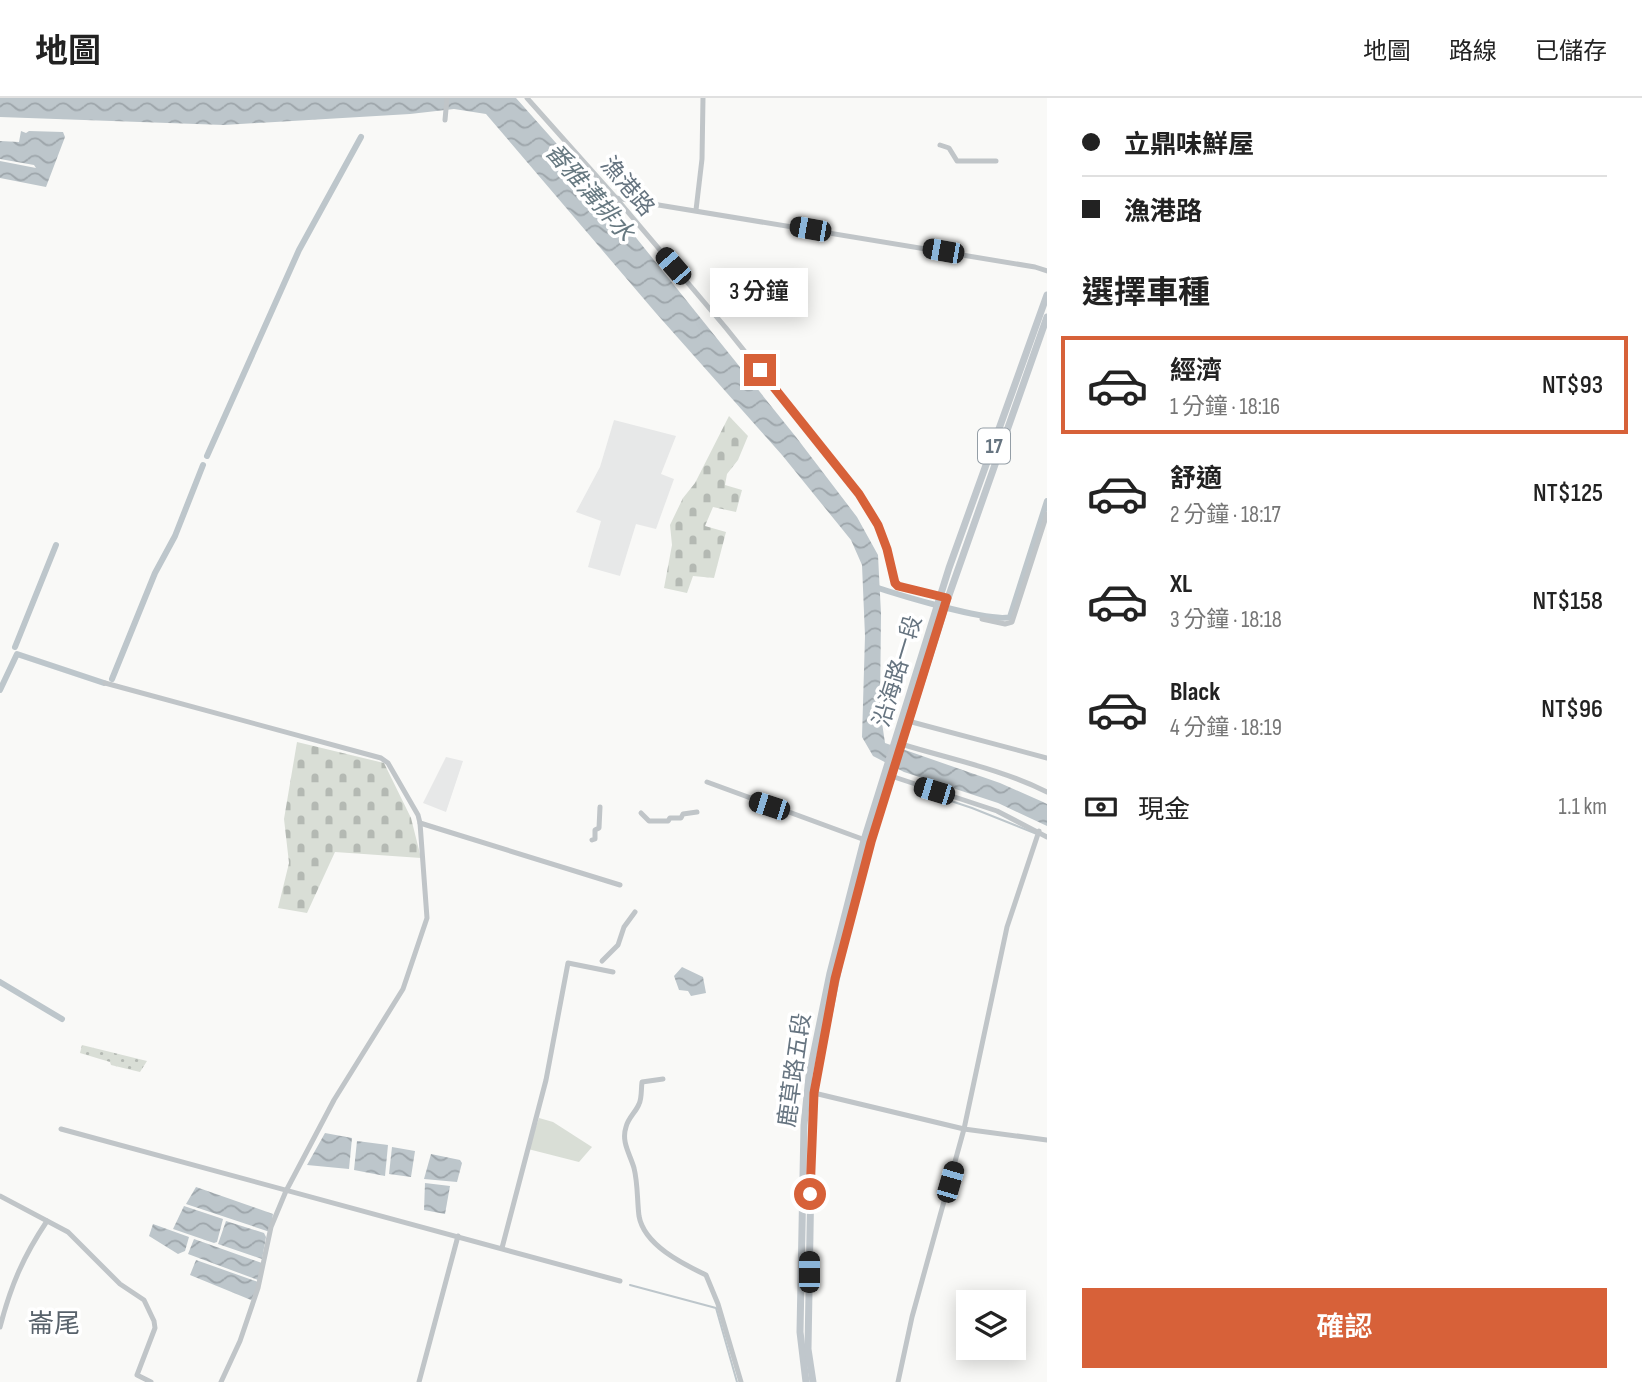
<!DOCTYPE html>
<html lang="zh-TW">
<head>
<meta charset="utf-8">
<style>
	:root { --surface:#fff; --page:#f2f2f2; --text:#222; --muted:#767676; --line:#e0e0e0; --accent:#d76139 }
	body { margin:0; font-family:"Sofia Sans Condensed","Noto Sans TC",sans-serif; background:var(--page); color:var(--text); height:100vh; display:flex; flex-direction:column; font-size:26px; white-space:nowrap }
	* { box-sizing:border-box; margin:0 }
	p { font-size:23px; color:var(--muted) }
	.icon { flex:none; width:38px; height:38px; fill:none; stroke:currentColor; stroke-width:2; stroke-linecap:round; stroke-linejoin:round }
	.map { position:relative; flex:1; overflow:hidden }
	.sheet { display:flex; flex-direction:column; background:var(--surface); width:595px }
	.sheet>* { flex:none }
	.banner { display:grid; align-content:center; height:154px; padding:0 35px; background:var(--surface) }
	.buttons { position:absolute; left:956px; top:1192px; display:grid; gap:14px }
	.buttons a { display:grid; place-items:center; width:70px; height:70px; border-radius:0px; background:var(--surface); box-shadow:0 4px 18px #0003; font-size:35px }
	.end { position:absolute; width:32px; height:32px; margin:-16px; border:9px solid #d76139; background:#fff; box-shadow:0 0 0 4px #fff }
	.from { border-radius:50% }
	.bubble { position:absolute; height:49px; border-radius:0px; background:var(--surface); box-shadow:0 4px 18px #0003; font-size:23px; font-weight:600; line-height:49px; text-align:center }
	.car { position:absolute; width:21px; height:42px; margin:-21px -10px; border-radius:9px; box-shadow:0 0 5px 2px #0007; background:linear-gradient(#222 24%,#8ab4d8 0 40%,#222 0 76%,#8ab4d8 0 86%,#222 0) }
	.banner b { display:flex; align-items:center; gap:24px; height:66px; font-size:26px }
	.banner b+b { border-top:2px solid var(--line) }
	.banner i { width:18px; height:18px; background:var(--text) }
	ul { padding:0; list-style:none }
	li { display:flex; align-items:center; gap:21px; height:98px; margin:0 14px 10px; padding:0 21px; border:4px solid transparent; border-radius:0px }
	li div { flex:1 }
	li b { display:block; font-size:26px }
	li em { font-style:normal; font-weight:600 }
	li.current { border-color:var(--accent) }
	li>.icon { width:63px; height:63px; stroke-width:1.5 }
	h2 { padding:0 35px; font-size:32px; line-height:84px }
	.pay { display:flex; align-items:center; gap:18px; height:77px; padding:0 35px; font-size:26px }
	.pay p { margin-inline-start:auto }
	.primary-button { display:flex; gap:14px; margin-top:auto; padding:14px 35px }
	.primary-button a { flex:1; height:80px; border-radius:0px; background:var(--accent); color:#fff; font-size:28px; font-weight:600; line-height:80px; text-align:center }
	header { display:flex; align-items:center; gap:42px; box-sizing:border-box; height:98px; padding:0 35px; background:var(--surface); border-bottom:2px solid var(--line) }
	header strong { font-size:33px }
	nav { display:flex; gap:38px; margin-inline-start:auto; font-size:24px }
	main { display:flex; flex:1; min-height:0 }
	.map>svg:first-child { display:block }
	.built { fill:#e7e8e8 }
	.grass { fill:url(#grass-dots) }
	.cemetery { fill:url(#cemetery-stones) }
	.green { fill:#d9ded6 }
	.water { fill:url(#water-waves) }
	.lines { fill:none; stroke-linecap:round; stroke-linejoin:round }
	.stream { stroke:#bdc6cb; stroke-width:2 }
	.canal { stroke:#bdc6cb; stroke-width:6 }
	.minor { stroke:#c0c5c8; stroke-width:5 }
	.major { stroke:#c0c7cc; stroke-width:7 }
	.route { stroke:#d76139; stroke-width:9 }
	.labels { text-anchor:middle; stroke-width:7; stroke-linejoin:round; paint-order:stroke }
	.shield { fill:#fff; stroke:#949ea6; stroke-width:2 }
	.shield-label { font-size:21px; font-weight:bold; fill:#667480 }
	.street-label { font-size:23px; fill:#667480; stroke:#fff }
	.water-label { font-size:24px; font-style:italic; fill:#677981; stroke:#fff }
	.quarter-label { font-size:26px; fill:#58626b; stroke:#fff }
</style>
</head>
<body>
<header>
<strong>地圖</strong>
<nav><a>地圖</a><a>路線</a><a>已儲存</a></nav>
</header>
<main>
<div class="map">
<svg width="1047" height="1284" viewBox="0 0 1047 1284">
	<defs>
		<pattern id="grass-dots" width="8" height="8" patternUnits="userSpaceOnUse" patternTransform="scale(1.75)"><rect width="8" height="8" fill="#d9ded6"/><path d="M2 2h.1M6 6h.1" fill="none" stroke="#b4b9b3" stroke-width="1.8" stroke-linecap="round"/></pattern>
		<pattern id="cemetery-stones" width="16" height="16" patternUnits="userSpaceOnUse" patternTransform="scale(1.75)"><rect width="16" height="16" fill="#d9ded6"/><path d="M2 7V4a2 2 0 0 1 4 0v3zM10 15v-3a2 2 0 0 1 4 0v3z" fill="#b4b9b3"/></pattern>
		<pattern id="water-waves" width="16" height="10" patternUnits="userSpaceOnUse" patternTransform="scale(1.75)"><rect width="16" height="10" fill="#bdc6cb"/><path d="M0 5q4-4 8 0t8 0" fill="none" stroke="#9da5aa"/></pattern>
	</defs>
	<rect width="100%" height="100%" fill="#f9f9f7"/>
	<g class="built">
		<path d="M614 322 676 338 661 376 674 381 656 431 636 426 620 478 588 469 601 423 576 414 600 369Z"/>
		<path d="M446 659 463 663 446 714 423 705Z"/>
	</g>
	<path class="grass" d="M82 947 147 963 140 974 111 967 110 964 80 955Z"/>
	<g class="cemetery">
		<path d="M729 318 748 338 738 362 727 376 725 387 742 392 736 414 713 409 705 428 726 434 714 480 693 478 687 495 664 490 672 447 670 427 683 400 695 385Z"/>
		<path d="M297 644 384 665 411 720 421 760 335 754 307 815 278 810 289 765 284 721Z"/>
	</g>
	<path class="green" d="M539 1020 553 1024 592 1049 579 1064 528 1051Z"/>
	<g class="water">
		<path d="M0 0H516L597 91 796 339 857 419 878 457 881 516 880 611 885 645 1000 685 1043 704 1047 706V728L998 705 904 674 873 658 862 639 865 538 862 467 851 442 782 357 655 214 486 16 454 11 410 16 224 27 0 19Z"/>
		<path d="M21 33 26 35 29 33 63 34 65 39 46 89 0 80V63L36 70 34 67 0 61V43L19 44Z"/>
		<path d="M682 869 703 879 706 895 691 898 688 893 679 892 674 878Z"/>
		<path d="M325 1035 352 1040 349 1071 307 1067Z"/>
		<path d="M357 1043 388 1047 385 1078 354 1072Z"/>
		<path d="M392 1049 415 1053 411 1079 389 1076Z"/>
		<path d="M431 1056 460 1062 462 1065 457 1084 424 1081Z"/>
		<path d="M425 1085 450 1088 445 1116 424 1112Z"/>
		<path d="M196 1089 273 1116 270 1134 186 1106Z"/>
		<path d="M184 1108 223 1121 217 1144 214 1145 173 1131Z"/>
		<path d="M226 1123 264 1135 266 1139 262 1161 218 1146Z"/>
		<path d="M153 1126 189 1139 185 1153 178 1156 149 1138Z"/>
		<path d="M194 1141 262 1165 258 1182 188 1156Z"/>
		<path d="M196 1162 258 1184 254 1200 251 1202 190 1177Z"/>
	</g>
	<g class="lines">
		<g class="stream">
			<path d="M939 699 972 710 1037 736"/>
			<path d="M630 1187 716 1210 737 1284"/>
		</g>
		<g class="canal">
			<path d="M207 358 299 152 361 39"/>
			<path d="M872 488C896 496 990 525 1010 519L1047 403"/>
			<path d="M15 549 56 447"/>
			<path d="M112 581 155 475 175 438 203 367"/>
			<path d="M0 592 17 556 104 585"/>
			<path d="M0 884 62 921"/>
		</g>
		<g class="minor">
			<path d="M527 0 616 100 726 230 859 396 878 427 887 451 895 485 898 488 944 499"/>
			<path d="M445 22 447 0"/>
			<path d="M940 47 949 50 957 63H996"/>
			<path d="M616 100 1035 169 1047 173"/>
			<path d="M696 112 702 61 703 0"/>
			<path d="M982 521 1005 526 1012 524 1047 416"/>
			<path d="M105 585 381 660 388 665 418 717 420 725 427 820 403 891 334 1002 286 1093 271 1129 258 1190 240 1243 221 1284"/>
			<path d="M908 623 1047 660"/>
			<path d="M901 646C950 661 1001 671 1047 694"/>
			<path d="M885 676 997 713 1047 739"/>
			<path d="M707 684 865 742"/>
			<path d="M641 715 649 723H668L670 720H681L683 716 697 714"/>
			<path d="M420 725 620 787"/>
			<path d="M592 742 595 741V732L599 730 600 709"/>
			<path d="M602 863 618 847 624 829 635 814"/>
			<path d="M663 981 642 984C641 991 642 1000 639 1006 636 1014 628 1020 626 1029 621 1044 630 1056 634 1070 638 1086 637 1102 639 1118 644 1147 683 1166 706 1177L718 1206 741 1284"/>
			<path d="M814 995 964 1031 1047 1042"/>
			<path d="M61 1031 620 1183"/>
			<path d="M0 1098 68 1134 120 1186 144 1202 154 1223 155 1230 137 1277 151 1284"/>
			<path d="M502 1150 546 982 568 865 613 874"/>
			<path d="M0 1229C11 1187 23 1159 47 1123"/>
			<path d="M419 1284 458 1138"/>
			<path d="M898 1284 912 1219 964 1031 1007 829 1039 733"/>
		</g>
		<g class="major">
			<path d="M806 1284 800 1234 804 1027 809 978 830 875 864 742 949 470 1047 197"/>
			<path d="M813 1284 808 1251 812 1019 816 980 844 844 871 744 948 500 1047 219"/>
		</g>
	</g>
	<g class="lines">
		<path class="route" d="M760 272 859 396 878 427 887 451 895 485 898 488 947 500 871 744 835 881 814 995 810 1096"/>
	</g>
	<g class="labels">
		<rect class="shield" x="978" y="330.5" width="32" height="35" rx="5"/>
		<g class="shield-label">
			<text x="994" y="355">17</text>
		</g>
		<g class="street-label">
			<text transform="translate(628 88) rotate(50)" y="8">漁港路</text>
			<text transform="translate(897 573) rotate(-73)" y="8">沿海路一段</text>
			<text transform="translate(794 972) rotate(-82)" y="8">鹿草路五段</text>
		</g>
		<g class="water-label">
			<text transform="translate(590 94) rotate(49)" y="8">番雅溝排水</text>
		</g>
		<g class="quarter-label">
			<text x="54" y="1234">崙尾</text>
		</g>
	</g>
</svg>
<div class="buttons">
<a><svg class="icon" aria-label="layers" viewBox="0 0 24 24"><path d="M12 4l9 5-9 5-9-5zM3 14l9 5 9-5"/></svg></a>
</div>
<i class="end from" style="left:810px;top:1096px"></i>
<i class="end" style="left:760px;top:272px"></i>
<div class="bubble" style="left:710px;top:170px;width:98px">3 分鐘</div>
<i class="car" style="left:810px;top:131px;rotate:280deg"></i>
<i class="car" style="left:943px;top:153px;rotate:280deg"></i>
<i class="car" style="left:673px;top:168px;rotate:319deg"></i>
<i class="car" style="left:934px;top:693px;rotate:287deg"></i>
<i class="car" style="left:769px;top:708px;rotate:288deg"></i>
<i class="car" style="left:950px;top:1084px;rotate:16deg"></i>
<i class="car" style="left:809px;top:1174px;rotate:0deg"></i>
</div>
<section class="sheet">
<div class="banner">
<b><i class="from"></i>立鼎味鮮屋</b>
<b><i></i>漁港路</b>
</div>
<h2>選擇車種</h2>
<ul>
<li class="current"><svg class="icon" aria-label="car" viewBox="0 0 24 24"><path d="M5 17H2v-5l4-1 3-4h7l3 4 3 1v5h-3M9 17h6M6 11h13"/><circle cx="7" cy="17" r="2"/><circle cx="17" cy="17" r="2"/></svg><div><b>經濟</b><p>1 分鐘 · 18:16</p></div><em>NT$93</em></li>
<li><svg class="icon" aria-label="car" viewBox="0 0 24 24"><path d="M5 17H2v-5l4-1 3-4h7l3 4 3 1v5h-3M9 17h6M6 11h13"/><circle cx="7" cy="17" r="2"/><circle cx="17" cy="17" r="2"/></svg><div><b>舒適</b><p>2 分鐘 · 18:17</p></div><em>NT$125</em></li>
<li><svg class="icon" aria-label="car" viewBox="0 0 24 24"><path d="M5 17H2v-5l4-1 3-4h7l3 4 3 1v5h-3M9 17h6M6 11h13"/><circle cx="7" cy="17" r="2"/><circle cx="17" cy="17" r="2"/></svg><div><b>XL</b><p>3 分鐘 · 18:18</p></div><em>NT$158</em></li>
<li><svg class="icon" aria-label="car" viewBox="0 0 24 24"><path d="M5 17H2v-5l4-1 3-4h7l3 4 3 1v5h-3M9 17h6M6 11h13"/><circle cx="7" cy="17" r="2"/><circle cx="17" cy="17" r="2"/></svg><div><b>Black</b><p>4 分鐘 · 18:19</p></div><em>NT$96</em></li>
</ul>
<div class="pay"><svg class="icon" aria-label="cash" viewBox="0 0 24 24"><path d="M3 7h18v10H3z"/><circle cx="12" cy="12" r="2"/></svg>現金<p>1.1 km</p></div>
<div class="primary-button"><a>確認</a></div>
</section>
</main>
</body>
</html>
